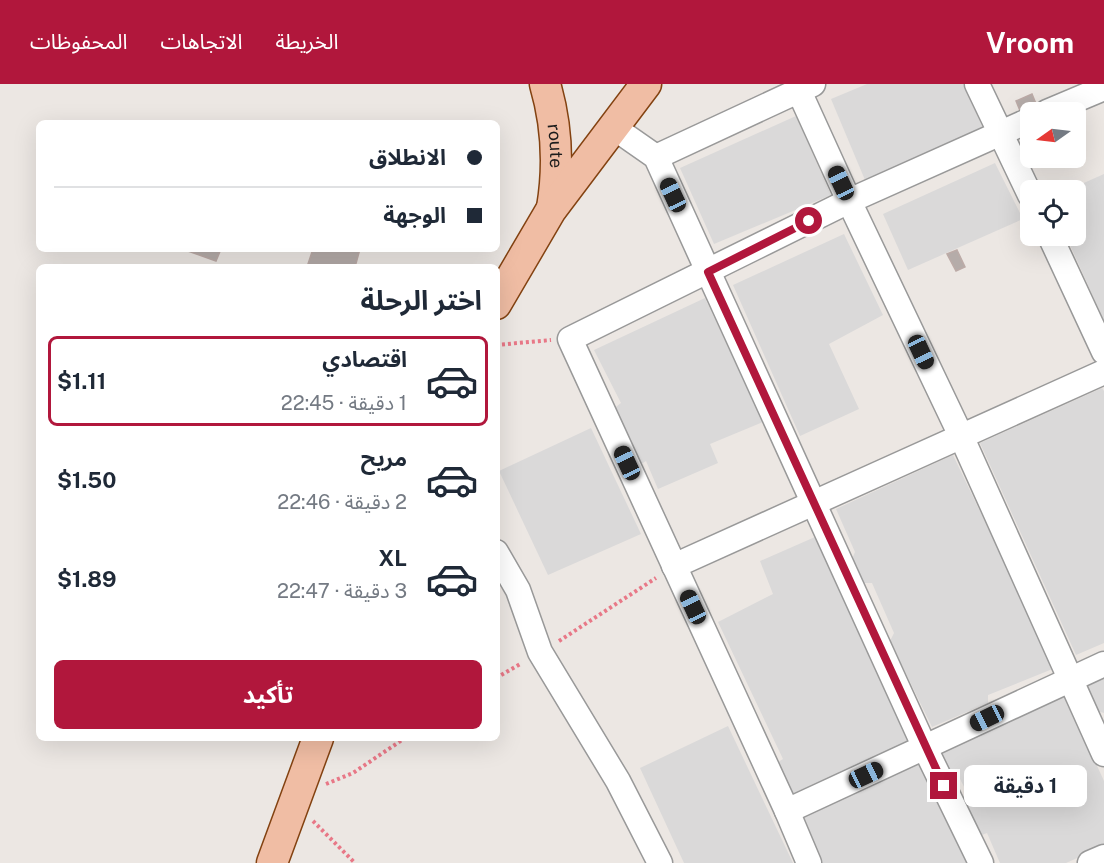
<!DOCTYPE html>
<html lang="ar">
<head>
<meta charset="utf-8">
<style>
	:root { --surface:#fff; --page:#f6f6f7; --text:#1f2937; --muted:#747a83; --line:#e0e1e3; --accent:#b1173c }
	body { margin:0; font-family:"Public Sans","Noto Sans Arabic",sans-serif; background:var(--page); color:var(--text); direction:rtl; height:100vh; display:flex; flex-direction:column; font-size:22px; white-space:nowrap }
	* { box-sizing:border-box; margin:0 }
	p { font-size:20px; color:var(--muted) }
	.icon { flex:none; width:33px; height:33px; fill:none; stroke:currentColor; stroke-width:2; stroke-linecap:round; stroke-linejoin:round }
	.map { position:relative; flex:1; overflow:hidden; direction:ltr }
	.panel { position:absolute; left:36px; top:180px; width:464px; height:477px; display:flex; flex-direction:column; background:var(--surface); border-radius:9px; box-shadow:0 6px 24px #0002; direction:rtl }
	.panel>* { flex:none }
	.hud { position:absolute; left:36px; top:36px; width:464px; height:132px; border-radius:9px; box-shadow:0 6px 24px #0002; direction:rtl; display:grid; align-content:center; height:132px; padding:0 18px; background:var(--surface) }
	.needle { width:39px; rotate:256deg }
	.controls { position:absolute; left:1020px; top:18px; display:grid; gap:12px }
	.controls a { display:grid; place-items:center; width:66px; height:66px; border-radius:9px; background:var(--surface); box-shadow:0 6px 24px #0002; font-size:30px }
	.end { position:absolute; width:27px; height:27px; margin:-14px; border:8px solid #b1173c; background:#fff; box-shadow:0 0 0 3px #fff }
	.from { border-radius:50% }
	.bubble { position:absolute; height:42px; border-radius:9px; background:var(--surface); box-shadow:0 6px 24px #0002; font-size:20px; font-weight:700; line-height:42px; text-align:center; direction:rtl }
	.car { position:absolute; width:18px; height:36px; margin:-18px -9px; border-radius:8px; box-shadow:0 0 4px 2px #0007; background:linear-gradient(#222 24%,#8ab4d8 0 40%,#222 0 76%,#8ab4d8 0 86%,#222 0) }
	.hud b { display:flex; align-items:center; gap:21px; height:57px; font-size:22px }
	.hud b+b { border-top:2px solid var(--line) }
	.hud i { width:15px; height:15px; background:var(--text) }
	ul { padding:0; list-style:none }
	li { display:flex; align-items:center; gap:18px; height:90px; margin:0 12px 9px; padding:0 6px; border:3px solid transparent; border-radius:9px }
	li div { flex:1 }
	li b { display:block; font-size:22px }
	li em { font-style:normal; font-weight:700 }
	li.on { border-color:var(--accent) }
	li>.icon { width:54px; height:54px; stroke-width:1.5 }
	h2 { padding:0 18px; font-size:27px; line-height:72px }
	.button { display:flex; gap:12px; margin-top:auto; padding:12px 18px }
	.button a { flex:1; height:69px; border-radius:9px; background:var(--accent); color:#fff; font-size:24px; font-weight:700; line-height:69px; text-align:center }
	header { display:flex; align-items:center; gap:36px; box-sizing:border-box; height:84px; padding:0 30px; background:var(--accent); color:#fff }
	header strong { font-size:28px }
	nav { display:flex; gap:33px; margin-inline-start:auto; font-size:21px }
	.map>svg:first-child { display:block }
	.residential { fill:#dad9d9 }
	.building { fill:#b5aca9; stroke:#bcaba7; stroke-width:1.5 }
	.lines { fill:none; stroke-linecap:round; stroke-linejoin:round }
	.minor-casing { stroke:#999; stroke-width:27 }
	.major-casing { stroke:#834211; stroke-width:33 }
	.path { stroke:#e87887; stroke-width:4; stroke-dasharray:3 3; stroke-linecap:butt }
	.minor { stroke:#fff; stroke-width:24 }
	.major { stroke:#f0bda4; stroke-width:30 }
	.route { stroke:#b1173c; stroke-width:8 }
	.labels { text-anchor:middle; stroke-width:4.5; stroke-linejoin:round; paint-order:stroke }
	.street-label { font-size:18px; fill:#1c1c1c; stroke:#fff }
</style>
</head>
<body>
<header>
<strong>Vroom</strong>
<nav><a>الخريطة</a><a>الاتجاهات</a><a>المحفوظات</a></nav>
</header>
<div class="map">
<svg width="1104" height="779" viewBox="0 0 1104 779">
	<rect width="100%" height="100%" fill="#ece7e3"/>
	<g class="residential">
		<path d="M867 0H963L983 44 865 96 831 15Z"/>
		<path d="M796 32 831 111 714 160 680 84Z"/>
		<path d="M995 79 1023 135 908 186 883 130Z"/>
		<path d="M1104 90V237L1066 152H1076V106H1068Z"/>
		<path d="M844 150 883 231 829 260 859 325 800 352 733 201Z"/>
		<path d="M705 214 763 338 710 360 718 379 658 405 646 377 638 382 612 326 621 319 594 266Z"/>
		<path d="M1102 304 1104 307V559L1076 571 980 359Z"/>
		<path d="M591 344 641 450 548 491 499 387Z"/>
		<path d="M953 371 1055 584 988 611V619L932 643 890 557 894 549 872 499H862L852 475 855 468 836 425Z"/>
		<path d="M815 453 910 660 791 714 775 680 783 675 718 538 773 510 760 477Z"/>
		<path d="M1104 590V629L1097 627 1084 599Z"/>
		<path d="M1064 610 1104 697V762L1066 779H1000L987 749 979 752 966 723 972 718 960 695 953 693 940 667Z"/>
		<path d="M728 642 793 779H684L640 684Z"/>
		<path d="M920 678 970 779H822L802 733Z"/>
	</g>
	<g class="building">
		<path d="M1032 10 1037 22 1021 29 1016 17Z"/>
		<path d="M189 165H221L216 177 188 167Z"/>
		<path d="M313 165H360L355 183H307Z"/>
		<path d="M957 166 965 183 956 187 947 170Z"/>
	</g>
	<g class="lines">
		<g class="minor-casing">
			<g id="minor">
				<path d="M977 0 1030 111"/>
				<path d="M799 7 849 117 962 354 1104 670"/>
				<path d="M1047 28 1104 4"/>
				<path d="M613 43 656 73 925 664 981 779"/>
				<path d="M656 73 813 0"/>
				<path d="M1050 152 1104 268"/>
				<path d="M496 468 518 506 540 568 618 697 660 779"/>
				<path d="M674 482C817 416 961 354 1104 288"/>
				<path d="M787 727 1104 580"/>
				<path d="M809 779 787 727 570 255 849 117 1030 36"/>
				<path d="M1090 779 1104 773"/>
			</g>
		</g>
		<g class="major-casing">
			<g id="major">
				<path id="s1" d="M545 0C557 41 559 82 552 124"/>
				<path d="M496 220 551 126 646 0"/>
				<path d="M272 779 318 654"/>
			</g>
		</g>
		<g class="path">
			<path d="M496 261 551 256"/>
			<path d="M559 557 656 494"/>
			<path d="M496 594 522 579"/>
			<path d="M326 700 353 689 405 654"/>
			<path d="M313 737 355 779"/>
		</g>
		<use href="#minor" class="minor"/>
		<use href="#major" class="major"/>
	</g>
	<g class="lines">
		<path class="route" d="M809 137 708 188 944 702"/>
	</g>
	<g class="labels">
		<g class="street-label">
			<text dy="6" stroke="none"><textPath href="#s1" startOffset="63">route</textPath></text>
		</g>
	</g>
</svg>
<div class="controls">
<a><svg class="needle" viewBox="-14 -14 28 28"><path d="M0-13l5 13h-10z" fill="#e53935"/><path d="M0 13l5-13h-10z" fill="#747a83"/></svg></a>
<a><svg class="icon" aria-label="locate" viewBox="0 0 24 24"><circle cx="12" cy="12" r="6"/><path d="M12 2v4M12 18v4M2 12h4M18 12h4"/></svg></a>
</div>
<i class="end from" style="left:809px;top:137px"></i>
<i class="end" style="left:944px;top:702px"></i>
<div class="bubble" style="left:964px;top:681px;width:123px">1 دقيقة</div>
<i class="car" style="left:841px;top:99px;rotate:335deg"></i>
<i class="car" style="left:673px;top:111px;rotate:335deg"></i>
<i class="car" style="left:921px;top:268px;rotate:155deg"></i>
<i class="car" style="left:627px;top:379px;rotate:335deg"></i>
<i class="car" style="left:693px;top:523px;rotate:335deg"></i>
<i class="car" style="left:987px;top:634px;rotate:244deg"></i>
<i class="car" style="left:866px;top:691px;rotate:65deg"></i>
<div class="hud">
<b><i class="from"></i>الانطلاق</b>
<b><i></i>الوجهة</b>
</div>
<section class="panel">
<h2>اختر الرحلة</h2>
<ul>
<li class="on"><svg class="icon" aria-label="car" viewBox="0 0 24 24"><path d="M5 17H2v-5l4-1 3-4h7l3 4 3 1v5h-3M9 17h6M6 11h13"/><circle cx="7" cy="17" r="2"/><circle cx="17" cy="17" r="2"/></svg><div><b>اقتصادي</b><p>1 دقيقة · 22:45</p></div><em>$1.11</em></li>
<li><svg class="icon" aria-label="car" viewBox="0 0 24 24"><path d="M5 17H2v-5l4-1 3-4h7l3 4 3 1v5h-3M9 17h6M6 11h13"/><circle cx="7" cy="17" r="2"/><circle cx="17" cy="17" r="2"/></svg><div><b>مريح</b><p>2 دقيقة · 22:46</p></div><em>$1.50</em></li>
<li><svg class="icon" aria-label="car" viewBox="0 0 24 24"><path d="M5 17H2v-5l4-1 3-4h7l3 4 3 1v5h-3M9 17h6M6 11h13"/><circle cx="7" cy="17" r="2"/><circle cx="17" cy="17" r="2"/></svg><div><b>XL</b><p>3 دقيقة · 22:47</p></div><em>$1.89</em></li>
</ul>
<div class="button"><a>تأكيد</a></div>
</section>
</div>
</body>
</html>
